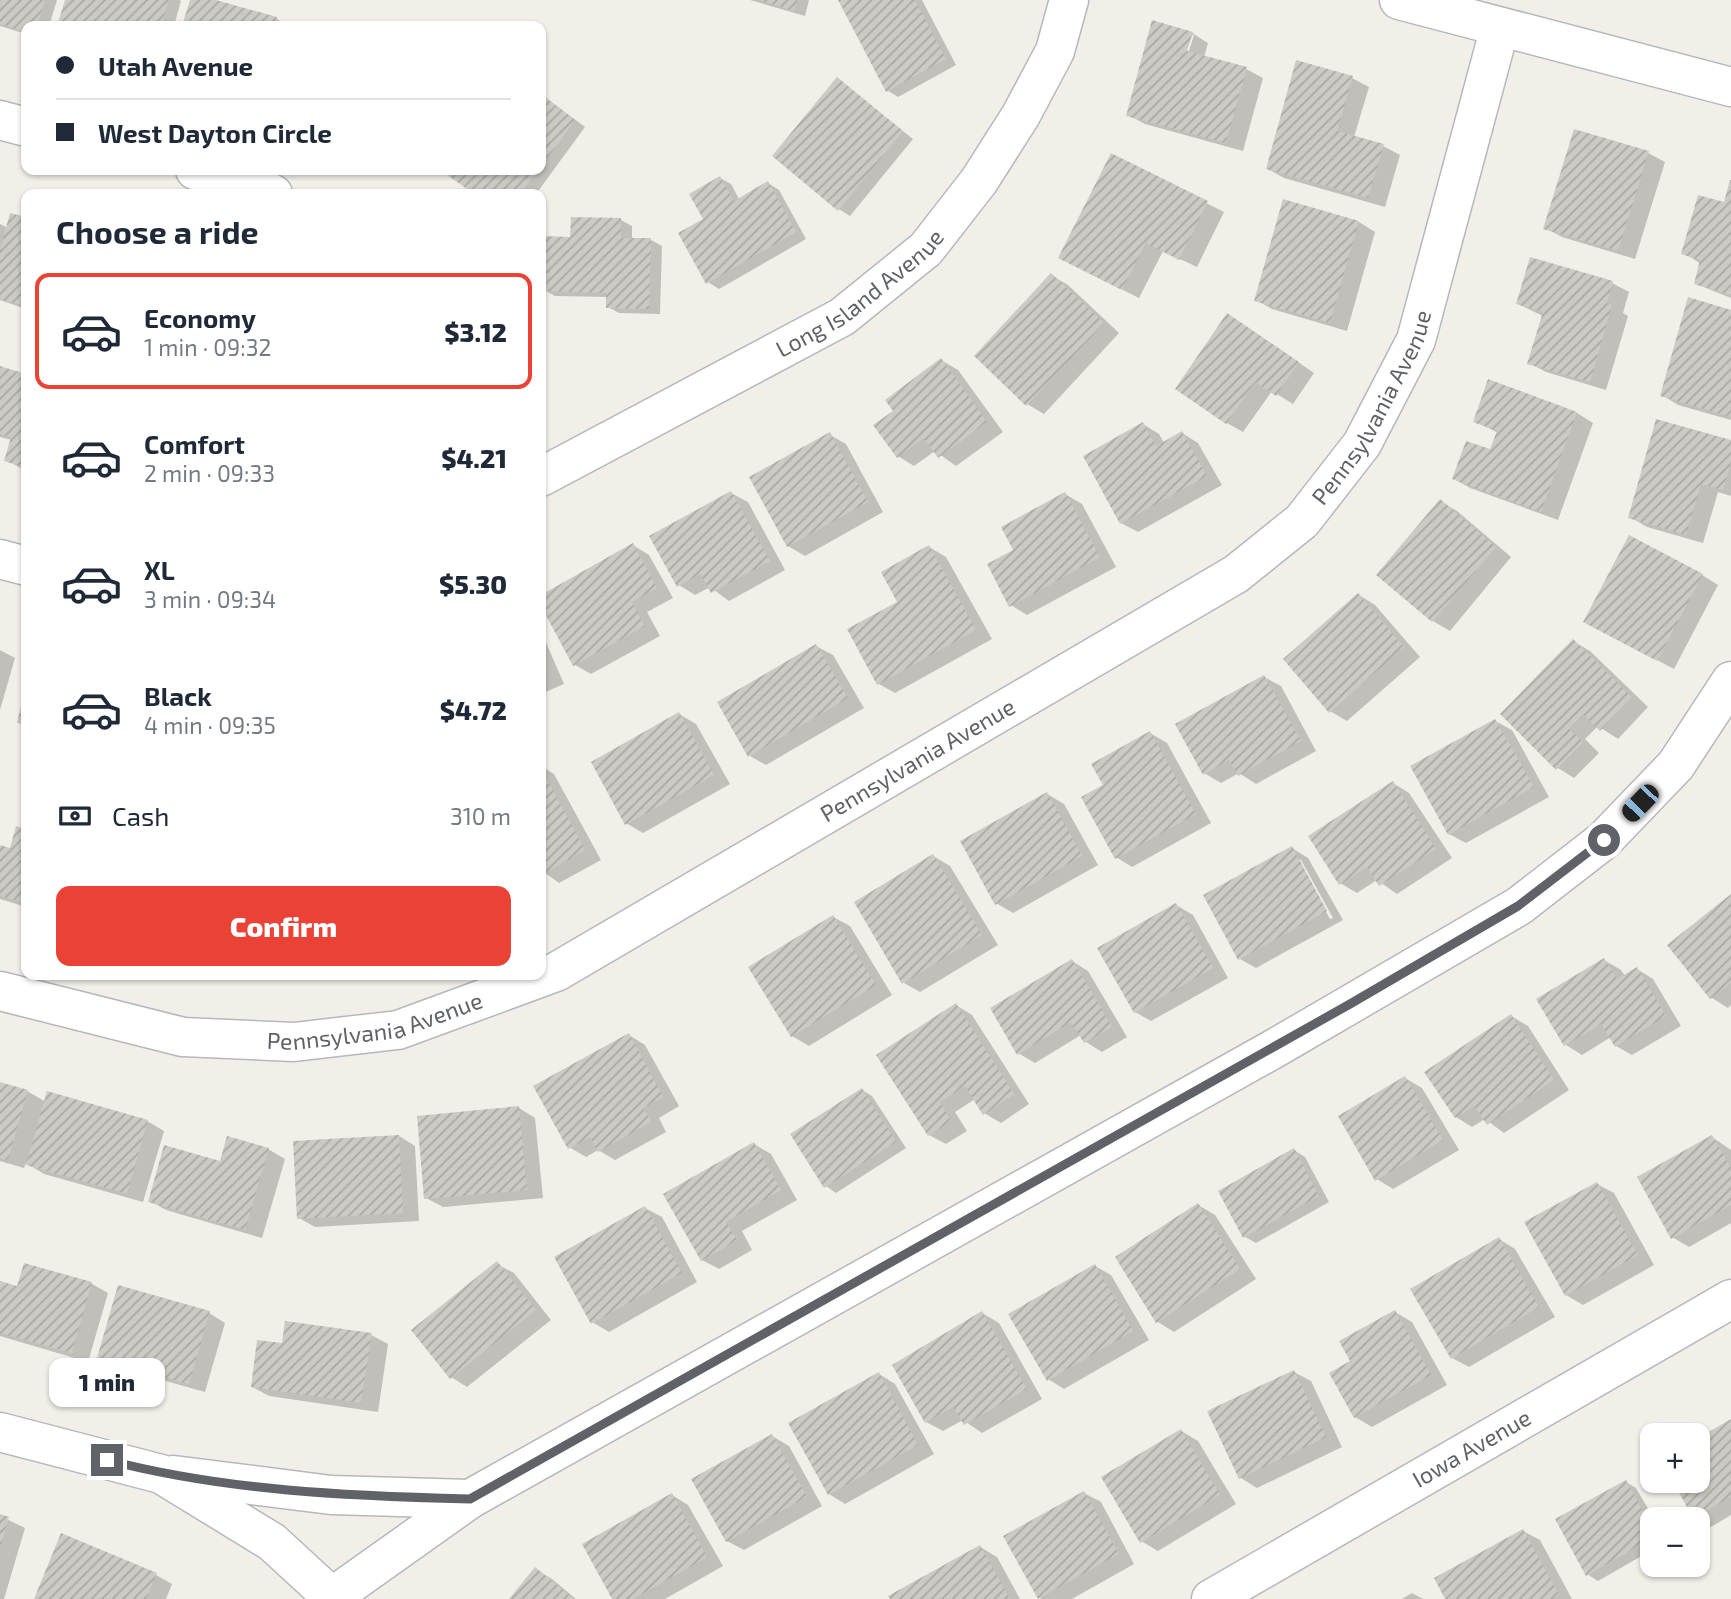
<!DOCTYPE html>
<html lang="en">
<head>
<meta charset="utf-8">
<style>
	:root { --surface:#fff; --page:#f6f6f7; --text:#1f2937; --muted:#747a83; --line:#e0e1e3; --accent:#ea4335 }
	body { margin:0; font-family:"Exo 2",sans-serif; background:var(--page); color:var(--text); height:100vh; display:flex; flex-direction:column; font-size:26px; white-space:nowrap }
	* { box-sizing:border-box; margin:0 }
	p { font-size:23px; color:var(--muted) }
	.icon { flex:none; width:38px; height:38px; fill:none; stroke:currentColor; stroke-width:2; stroke-linecap:round; stroke-linejoin:round }
	.map { position:relative; flex:1; overflow:hidden }
	.drawer { position:absolute; left:21px; top:189px; width:525px; height:791px; display:flex; flex-direction:column; background:var(--surface); border-radius:14px; box-shadow:0 2px 5px #0004 }
	.drawer>* { flex:none }
	.top-card { position:absolute; left:21px; top:21px; width:525px; height:154px; border-radius:14px; box-shadow:0 2px 5px #0004; display:grid; align-content:center; height:154px; padding:0 35px; background:var(--surface) }
	.buttons { position:absolute; left:1640px; top:1423px; display:grid; gap:14px }
	.buttons a { display:grid; place-items:center; width:70px; height:70px; border-radius:14px; background:var(--surface); box-shadow:0 2px 5px #0004; font-size:35px }
	.end { position:absolute; width:32px; height:32px; margin:-16px; border:9px solid #5f6368; background:#fff; box-shadow:0 0 0 4px #fff }
	.from { border-radius:50% }
	.bubble { position:absolute; height:49px; border-radius:14px; background:var(--surface); box-shadow:0 2px 5px #0004; font-size:23px; font-weight:800; line-height:49px; text-align:center }
	.car { position:absolute; width:21px; height:42px; margin:-21px -10px; border-radius:9px; box-shadow:0 0 5px 2px #0007; background:linear-gradient(#222 24%,#8ab4d8 0 40%,#222 0 76%,#8ab4d8 0 86%,#222 0) }
	.top-card b { display:flex; align-items:center; gap:24px; height:66px; font-size:26px }
	.top-card b+b { border-top:2px solid var(--line) }
	.top-card i { width:18px; height:18px; background:var(--text) }
	ul { padding:0; list-style:none }
	li { display:flex; align-items:center; gap:21px; height:116px; margin:0 14px 10px; padding:0 21px; border:4px solid transparent; border-radius:14px }
	li div { flex:1 }
	li b { display:block; font-size:26px }
	li em { font-style:normal; font-weight:800 }
	li.active { border-color:var(--accent) }
	li>.icon { width:63px; height:63px; stroke-width:1.5 }
	h2 { padding:0 35px; font-size:32px; line-height:84px }
	.pay { display:flex; align-items:center; gap:18px; height:77px; padding:0 35px; font-size:26px }
	.pay p { margin-inline-start:auto }
	.action { display:flex; gap:14px; margin-top:auto; padding:14px 35px }
	.action a { flex:1; height:80px; border-radius:14px; background:var(--accent); color:#fff; font-size:28px; font-weight:800; line-height:80px; text-align:center }
	.map>svg:first-child { display:block }
	.shadow { fill:#0003; fill-rule:evenodd }
	.building { fill:url(#building-hatch) }
	.lines { fill:none; stroke-linecap:round; stroke-linejoin:round }
	.minor-casing { stroke:#b5b8bc; stroke-width:41 }
	.minor { stroke:#fff; stroke-width:38 }
	.route { stroke:#5f6368; stroke-width:9 }
	.labels { text-anchor:middle; stroke-width:6; stroke-linejoin:round; paint-order:stroke }
	.street-label { font-size:23px; fill:#5f6368; stroke:#fff }
</style>
</head>
<body>
<div class="map">
<svg width="1731" height="1599" viewBox="0 0 1731 1599">
	<defs>
		<pattern id="building-hatch" width="6" height="6" patternUnits="userSpaceOnUse" patternTransform="scale(1.75)"><rect width="6" height="6" fill="#cccac5"/><path d="M-1 1l2-2M0 6l6-6M5 7l2-2" fill="none" stroke="#a9a8a4"/></pattern>
	</defs>
	<rect width="100%" height="100%" fill="#f1efe8"/>
	<g class="shadow">
		<path d="M0 0H57L49 26H26V34L0 26Z"/>
		<path d="M67 0H179L181 1 174 26H59Z"/>
		<path d="M191 0H210L277 19 287 25 184 26Z"/>
		<path d="M750 0H809L805 16Z"/>
		<path d="M839 0H922L956 65 898 97 887 90Z"/>
		<path d="M1153 23 1192 33 1208 43 1204 57 1246 69 1263 78 1243 151 1145 124 1128 115ZM1190 35H1194L1186 60 1183 59Z"/>
		<path d="M1352 78 1369 87 1354 137 1383 146 1400 155 1385 207 1284 178 1268 169Z"/>
		<path d="M837 79 913 139 850 216 839 209Z"/>
		<path d="M541 94 585 127 536 194H476L443 170H541Z"/>
		<path d="M1648 153 1665 162 1635 259 1562 237 1545 228Z"/>
		<path d="M1111 155 1224 212 1197 267 1163 251 1139 298 1077 267Z"/>
		<path d="M720 178 731 184 739 199 768 183 779 190 806 239 719 289 708 282 705 220Z"/>
		<path d="M1731 183V298L1696 284 1701 264 1684 253 1725 204Z"/>
		<path d="M1284 201 1359 222 1375 232 1347 331 1272 309 1256 300Z"/>
		<path d="M11 215 26 219V309L0 300V224L8 228Z"/>
		<path d="M621 220 632 226V240H651L662 246 660 314 619 313 608 307V297L555 296 544 290 572 239Z"/>
		<path d="M1051 275 1068 285 1119 333 1044 414 1027 404Z"/>
		<path d="M1612 283 1629 292 1623 313 1628 316 1606 390 1546 372 1529 363 1543 316 1518 304Z"/>
		<path d="M1731 311V420L1678 405 1662 395Z"/>
		<path d="M1244 325 1314 373 1293 404 1272 391 1243 432 1227 423Z"/>
		<path d="M941 360 958 370 1003 432 956 466 935 451 914 466 898 456 895 411Z"/>
		<path d="M0 368 26 376V471L6 460 12 440 0 437Z"/>
		<path d="M1490 381 1577 413 1593 423 1558 520 1470 488 1454 479 1491 452 1498 433 1475 421Z"/>
		<path d="M1143 424 1159 434 1164 443 1182 433 1198 443 1222 485 1138 532 1121 523Z"/>
		<path d="M830 435 846 444 883 512 805 556 788 546Z"/>
		<path d="M1731 442V496L1718 492 1703 543 1647 527 1630 517Z"/>
		<path d="M731 493 748 502 785 570 729 601 710 587 695 595 679 585Z"/>
		<path d="M1065 494 1082 504 1116 567 1027 615 1011 605Z"/>
		<path d="M1440 501 1457 511 1511 557 1450 631 1433 621 1378 575Z"/>
		<path d="M633 545 649 555 673 598 647 612 660 636 591 674 575 665 541 602V597Z"/>
		<path d="M929 547 946 557 992 639 895 693 879 684 900 602Z"/>
		<path d="M1702 575 1718 585 1674 669 1602 631Z"/>
		<path d="M1359 595 1375 605 1420 657 1347 721 1330 711Z"/>
		<path d="M541 631 564 684 541 694Z"/>
		<path d="M1573 641 1590 651 1648 707 1618 739 1598 726 1585 739 1599 753 1574 778 1558 768Z"/>
		<path d="M816 646 833 655 864 708 766 765 750 756Z"/>
		<path d="M0 650 15 658 0 710Z"/>
		<path d="M1264 677 1281 686 1316 751 1256 784 1239 773 1221 783 1204 773Z"/>
		<path d="M679 714 696 724 730 784 643 833 626 823Z"/>
		<path d="M1495 721 1512 730 1549 797 1466 843 1449 834Z"/>
		<path d="M1150 733 1167 743 1211 823 1132 867 1116 857 1105 786Z"/>
		<path d="M541 766 554 774 601 860 559 883 541 870Z"/>
		<path d="M1393 783 1409 793 1452 858 1397 894 1377 880 1357 893 1340 883Z"/>
		<path d="M1047 794 1064 804 1098 865 1013 913 996 903Z"/>
		<path d="M17 828 26 831V907L0 899V847L11 850Z"/>
		<path d="M1292 848 1308 858 1343 920 1256 968 1240 959ZM1297 860H1301L1333 918 1330 919Z"/>
		<path d="M933 856 950 866 998 945 920 992 904 983Z"/>
		<path d="M1731 896V1005L1728 1008 1712 998 1669 945Z"/>
		<path d="M1176 905 1193 915 1228 978 1151 1021 1135 1012Z"/>
		<path d="M833 917 850 926 892 995 809 1046 792 1036 750 968Z"/>
		<path d="M1604 960 1621 970 1625 976 1637 969 1653 979 1681 1026 1632 1055 1616 1046 1611 1037 1582 1055 1566 1045Z"/>
		<path d="M1072 961 1088 971 1127 1037 1102 1052 1086 1042 1081 1035 1035 1063 1018 1053Z"/>
		<path d="M956 1005 972 1015 1029 1104 1001 1123 984 1113 975 1099 955 1112 967 1131 946 1144 929 1135Z"/>
		<path d="M1511 1016 1528 1026 1569 1090 1504 1133 1485 1119 1472 1127 1456 1117Z"/>
		<path d="M629 1035 645 1045 679 1106 659 1118 666 1132 615 1160 598 1150 586 1157 569 1147Z"/>
		<path d="M1405 1078 1422 1088 1459 1150 1393 1189 1377 1179Z"/>
		<path d="M0 1083 27 1091 46 1102 147 1121 164 1131 143 1202 44 1174 26 1163 24 1168 0 1161Z"/>
		<path d="M862 1090 872 1096 906 1148 836 1193 826 1186Z"/>
		<path d="M519 1108 535 1118 543 1198 443 1207 426 1198Z"/>
		<path d="M399 1136 415 1146 419 1221 315 1227 299 1218Z"/>
		<path d="M1712 1137 1731 1150V1223L1689 1247 1672 1237Z"/>
		<path d="M754 1144 771 1154 797 1200 742 1231 752 1250 719 1269 702 1260Z"/>
		<path d="M268 1149 285 1159 262 1238 166 1210 150 1201 221 1164Z"/>
		<path d="M1294 1150 1305 1157 1329 1202 1256 1243 1245 1237Z"/>
		<path d="M1597 1184 1614 1193 1654 1265 1583 1305 1566 1295Z"/>
		<path d="M1198 1205 1215 1215 1256 1279 1174 1332 1158 1322 1117 1258Z"/>
		<path d="M645 1208 662 1217 697 1282 609 1332 592 1322Z"/>
		<path d="M1499 1239 1515 1249 1555 1317 1469 1367 1452 1358Z"/>
		<path d="M497 1264 514 1273 551 1320 467 1387 451 1377Z"/>
		<path d="M25 1265 92 1284 108 1293 88 1362 0 1336V1283L19 1288Z"/>
		<path d="M1095 1266 1111 1275 1149 1340 1064 1389 1048 1379Z"/>
		<path d="M1395 1312 1412 1322 1447 1385 1372 1427 1355 1417Z"/>
		<path d="M209 1313 225 1323 205 1392 116 1367 100 1357Z"/>
		<path d="M982 1313 999 1323 1042 1399 982 1433 963 1420 943 1431 926 1422Z"/>
		<path d="M371 1335 388 1344 378 1412 269 1396 252 1387 284 1345Z"/>
		<path d="M1294 1372 1311 1381 1342 1447 1257 1488 1241 1478Z"/>
		<path d="M879 1374 895 1384 934 1454 845 1504 829 1494Z"/>
		<path d="M1731 1421V1515L1711 1527 1694 1517 1698 1440Z"/>
		<path d="M1181 1431 1198 1441 1236 1504 1158 1551 1141 1541Z"/>
		<path d="M772 1436 789 1446 822 1506 744 1550 727 1541Z"/>
		<path d="M1626 1482 1636 1488 1654 1519 1652 1550 1598 1581 1587 1574Z"/>
		<path d="M1084 1493 1101 1502 1134 1564 1072 1599H1041L1006 1536Z"/>
		<path d="M672 1495 688 1505 723 1566 665 1599H614Z"/>
		<path d="M0 1516 25 1528 4 1599H0Z"/>
		<path d="M1523 1531 1540 1540 1572 1599H1447Z"/>
		<path d="M980 1547 997 1557 1020 1599H892Z"/>
		<path d="M535 1569 552 1579 576 1599H512Z"/>
		<path d="M156 1575 172 1584 166 1599H36Z"/>
		<path d="M1412 1593 1423 1599H1402Z"/>
	</g>
	<g class="building">
		<path d="M0 0H45L37 26H26V32L0 24Z"/>
		<path d="M65 0H169L161 26H57Z"/>
		<path d="M190 0H216L277 17 275 26H182Z"/>
		<path d="M759 0H797L794 11Z"/>
		<path d="M838 0H915L946 59 886 92Z"/>
		<path d="M1152 20 1193 32 1187 51 1247 67 1226 143 1126 116Z"/>
		<path d="M1296 60 1353 76 1337 131 1384 144 1368 198 1266 169Z"/>
		<path d="M837 77 903 131 838 211 772 156Z"/>
		<path d="M541 94 575 120 541 167Z"/>
		<path d="M1574 129 1649 151 1618 251 1543 229Z"/>
		<path d="M1111 153 1208 201 1179 260 1146 243 1122 290 1058 258Z"/>
		<path d="M440 170H538L520 194H474Z"/>
		<path d="M720 176 734 201 768 181 796 232 706 284 678 233 703 219 689 194Z"/>
		<path d="M1730 180H1731V295L1694 284 1700 260 1681 254 1698 195 1724 202Z"/>
		<path d="M1283 199 1359 221 1330 323 1254 301Z"/>
		<path d="M10 213 26 217V306L0 299V250Z"/>
		<path d="M571 217 621 218V238H651L649 309 606 308V293L542 291 544 236 570 237Z"/>
		<path d="M1530 257 1613 281 1607 303 1612 305 1590 382 1527 364 1543 312 1516 304Z"/>
		<path d="M1051 273 1104 323 1026 406 974 356Z"/>
		<path d="M1688 297 1731 310V417L1660 396Z"/>
		<path d="M1227 313 1299 362 1276 396 1255 382 1226 424 1175 389Z"/>
		<path d="M941 358 987 422 938 458 924 438 897 458 873 425 893 411 885 400Z"/>
		<path d="M0 366 26 374V468L4 461 11 437 0 434Z"/>
		<path d="M1488 379 1577 412 1541 512 1452 479 1466 441 1490 449 1497 431 1473 422Z"/>
		<path d="M1656 419 1731 440V463L1723 490 1701 484 1686 535 1628 518Z"/>
		<path d="M1143 422 1156 446 1182 431 1207 476 1120 524 1083 456Z"/>
		<path d="M830 432 868 502 787 547 749 477Z"/>
		<path d="M731 491 770 561 711 593 700 574 677 587 649 536Z"/>
		<path d="M1065 492 1100 557 1009 607 987 564 1013 550 1001 527Z"/>
		<path d="M1440 499 1496 547 1432 622 1376 575Z"/>
		<path d="M1629 535 1703 574 1657 661 1583 622Z"/>
		<path d="M633 543 657 588 632 602 645 626 573 666 541 606V595Z"/>
		<path d="M929 545 976 630 877 685 847 629 897 602 881 572Z"/>
		<path d="M1358 593 1404 647 1329 713 1283 659Z"/>
		<path d="M1573 639 1632 697 1600 731 1583 714 1569 729 1583 742 1556 770 1500 714Z"/>
		<path d="M816 644 848 698 748 757 717 702Z"/>
		<path d="M1264 675 1301 741 1238 776 1229 760 1203 775 1175 724Z"/>
		<path d="M25 690H26V725L17 723Z"/>
		<path d="M679 712 714 775 625 825 591 762Z"/>
		<path d="M1495 719 1534 787 1448 835 1410 766Z"/>
		<path d="M1150 731 1196 814 1115 859 1081 797 1103 785 1091 764Z"/>
		<path d="M541 768 585 850 541 875Z"/>
		<path d="M1393 781 1436 849 1379 886 1367 867 1339 885 1308 836Z"/>
		<path d="M1047 792 1082 856 995 905 960 841Z"/>
		<path d="M16 826 26 829V903L0 896V845L10 848Z"/>
		<path d="M1292 846 1327 911 1238 960 1203 895Z"/>
		<path d="M933 854 982 935 902 984 854 902Z"/>
		<path d="M1731 894V983L1710 999 1667 945Z"/>
		<path d="M1176 903 1213 968 1134 1013 1097 948Z"/>
		<path d="M833 915 876 985 791 1037 748 967Z"/>
		<path d="M1604 958 1617 979 1637 967 1666 1016 1615 1047 1601 1024 1564 1046 1536 999Z"/>
		<path d="M1072 959 1112 1027 1084 1043 1071 1022 1017 1055 990 1008Z"/>
		<path d="M956 1003 1014 1094 983 1115 965 1086 940 1102 951 1121 928 1136 876 1055Z"/>
		<path d="M1511 1014 1554 1080 1487 1125 1474 1106 1455 1118 1424 1072Z"/>
		<path d="M629 1033 663 1097 643 1108 651 1122 598 1152 590 1137 568 1149 533 1086Z"/>
		<path d="M1405 1076 1443 1140 1375 1181 1338 1116Z"/>
		<path d="M0 1082 28 1090 8 1160 0 1158Z"/>
		<path d="M862 1088 896 1142 824 1188 790 1134Z"/>
		<path d="M47 1091 148 1120 127 1194 26 1165Z"/>
		<path d="M519 1106 527 1190 424 1199 417 1116Z"/>
		<path d="M399 1135 403 1213 297 1219 293 1141Z"/>
		<path d="M1712 1135 1731 1168V1205L1671 1239 1637 1177Z"/>
		<path d="M227 1136 269 1148 245 1230 148 1202 164 1145 220 1161Z"/>
		<path d="M754 1142 781 1190 726 1222 737 1240 701 1261 663 1194Z"/>
		<path d="M1294 1148 1319 1196 1243 1238 1218 1191Z"/>
		<path d="M1597 1182 1638 1255 1565 1296 1524 1222Z"/>
		<path d="M1198 1203 1240 1269 1156 1323 1115 1257Z"/>
		<path d="M645 1206 682 1273 591 1324 554 1257Z"/>
		<path d="M1499 1237 1539 1307 1451 1359 1410 1289Z"/>
		<path d="M497 1261 536 1310 450 1379 411 1330Z"/>
		<path d="M24 1263 92 1282 72 1353 0 1333V1281L17 1286Z"/>
		<path d="M1095 1264 1133 1331 1047 1381 1008 1314Z"/>
		<path d="M118 1285 210 1311 189 1384 97 1358Z"/>
		<path d="M1395 1310 1431 1375 1354 1418 1329 1373 1350 1361 1339 1341Z"/>
		<path d="M982 1311 1027 1389 964 1425 953 1407 925 1423 892 1365Z"/>
		<path d="M285 1321 372 1333 361 1403 251 1387 257 1340 282 1343Z"/>
		<path d="M1294 1370 1326 1437 1239 1479 1207 1411Z"/>
		<path d="M879 1372 918 1445 828 1495 788 1423Z"/>
		<path d="M1731 1419V1497L1693 1518 1672 1480H1698V1438Z"/>
		<path d="M1181 1429 1220 1495 1140 1543 1101 1477Z"/>
		<path d="M772 1434 807 1497 726 1542 691 1479Z"/>
		<path d="M1626 1480 1652 1527V1538L1586 1576 1555 1519Z"/>
		<path d="M1084 1491 1119 1554 1038 1599 1003 1536Z"/>
		<path d="M672 1493 707 1557 633 1599H612L582 1544Z"/>
		<path d="M0 1514 9 1517 1 1545H0Z"/>
		<path d="M1523 1529 1559 1595 1552 1599H1445L1434 1578Z"/>
		<path d="M61 1533 157 1573 146 1599H34Z"/>
		<path d="M980 1545 1010 1599H890L888 1596Z"/>
		<path d="M535 1567 574 1599H509Z"/>
	</g>
	<g class="lines">
		<g class="minor-casing">
			<g id="minor">
				<path d="M1399 0 1731 87"/>
				<path d="M0 120 26 127"/>
				<path d="M195 170 257 186 273 194"/>
				<path id="s1" d="M541 477 842 317 926 249 979 181 1021 115 1055 51 1069 0"/>
				<path d="M0 559 26 566"/>
				<path id="s2" d="M0 991 183 1037 294 1042 398 1030 556 972 1236 574 1302 521 1362 444 1416 340 1500 27"/>
				<path d="M0 1432 161 1474 272 1542 334 1599"/>
				<path d="M173 1475 331 1495 470 1499"/>
				<path d="M332 1597 470 1499 1277 1047 1519 906 1604 840 1676 765 1731 681"/>
				<path id="s3" d="M1211 1599 1731 1299"/>
			</g>
		</g>
		<use href="#minor" class="minor"/>
	</g>
	<g class="lines">
		<path class="route" d="M107 1460C226 1491 349 1496 470 1499L1350 1004 1518 906 1604 840"/>
	</g>
	<g class="labels">
		<g class="street-label">
			<text dy="8" stroke="none"><textPath href="#s1" startOffset="369">Long Island Avenue</textPath></text>
			<text dy="8" stroke="none"><textPath href="#s2" startOffset="1580">Pennsylvania Avenue</textPath></text>
			<text dy="8" stroke="none"><textPath href="#s2" startOffset="992">Pennsylvania Avenue</textPath></text>
			<text dy="8" stroke="none"><textPath href="#s2" startOffset="383">Pennsylvania Avenue</textPath></text>
			<text dy="8" stroke="none"><textPath href="#s3" startOffset="301">Iowa Avenue</textPath></text>
		</g>
	</g>
</svg>
<div class="buttons">
<a>+</a>
<a>−</a>
</div>
<i class="end from" style="left:1604px;top:840px"></i>
<i class="end" style="left:107px;top:1460px"></i>
<div class="bubble" style="left:49px;top:1358px;width:116px">1 min</div>
<i class="car" style="left:1640px;top:803px;rotate:224deg"></i>
<div class="top-card">
<b><i class="from"></i>Utah Avenue</b>
<b><i></i>West Dayton Circle</b>
</div>
<section class="drawer">
<h2>Choose a ride</h2>
<ul>
<li class="active"><svg class="icon" aria-label="car" viewBox="0 0 24 24"><path d="M5 17H2v-5l4-1 3-4h7l3 4 3 1v5h-3M9 17h6M6 11h13"/><circle cx="7" cy="17" r="2"/><circle cx="17" cy="17" r="2"/></svg><div><b>Economy</b><p>1 min · 09:32</p></div><em>$3.12</em></li>
<li><svg class="icon" aria-label="car" viewBox="0 0 24 24"><path d="M5 17H2v-5l4-1 3-4h7l3 4 3 1v5h-3M9 17h6M6 11h13"/><circle cx="7" cy="17" r="2"/><circle cx="17" cy="17" r="2"/></svg><div><b>Comfort</b><p>2 min · 09:33</p></div><em>$4.21</em></li>
<li><svg class="icon" aria-label="car" viewBox="0 0 24 24"><path d="M5 17H2v-5l4-1 3-4h7l3 4 3 1v5h-3M9 17h6M6 11h13"/><circle cx="7" cy="17" r="2"/><circle cx="17" cy="17" r="2"/></svg><div><b>XL</b><p>3 min · 09:34</p></div><em>$5.30</em></li>
<li><svg class="icon" aria-label="car" viewBox="0 0 24 24"><path d="M5 17H2v-5l4-1 3-4h7l3 4 3 1v5h-3M9 17h6M6 11h13"/><circle cx="7" cy="17" r="2"/><circle cx="17" cy="17" r="2"/></svg><div><b>Black</b><p>4 min · 09:35</p></div><em>$4.72</em></li>
</ul>
<div class="pay"><svg class="icon" aria-label="cash" viewBox="0 0 24 24"><path d="M3 7h18v10H3z"/><circle cx="12" cy="12" r="2"/></svg>Cash<p>310 m</p></div>
<div class="action"><a>Confirm</a></div>
</section>
</div>
</body>
</html>
